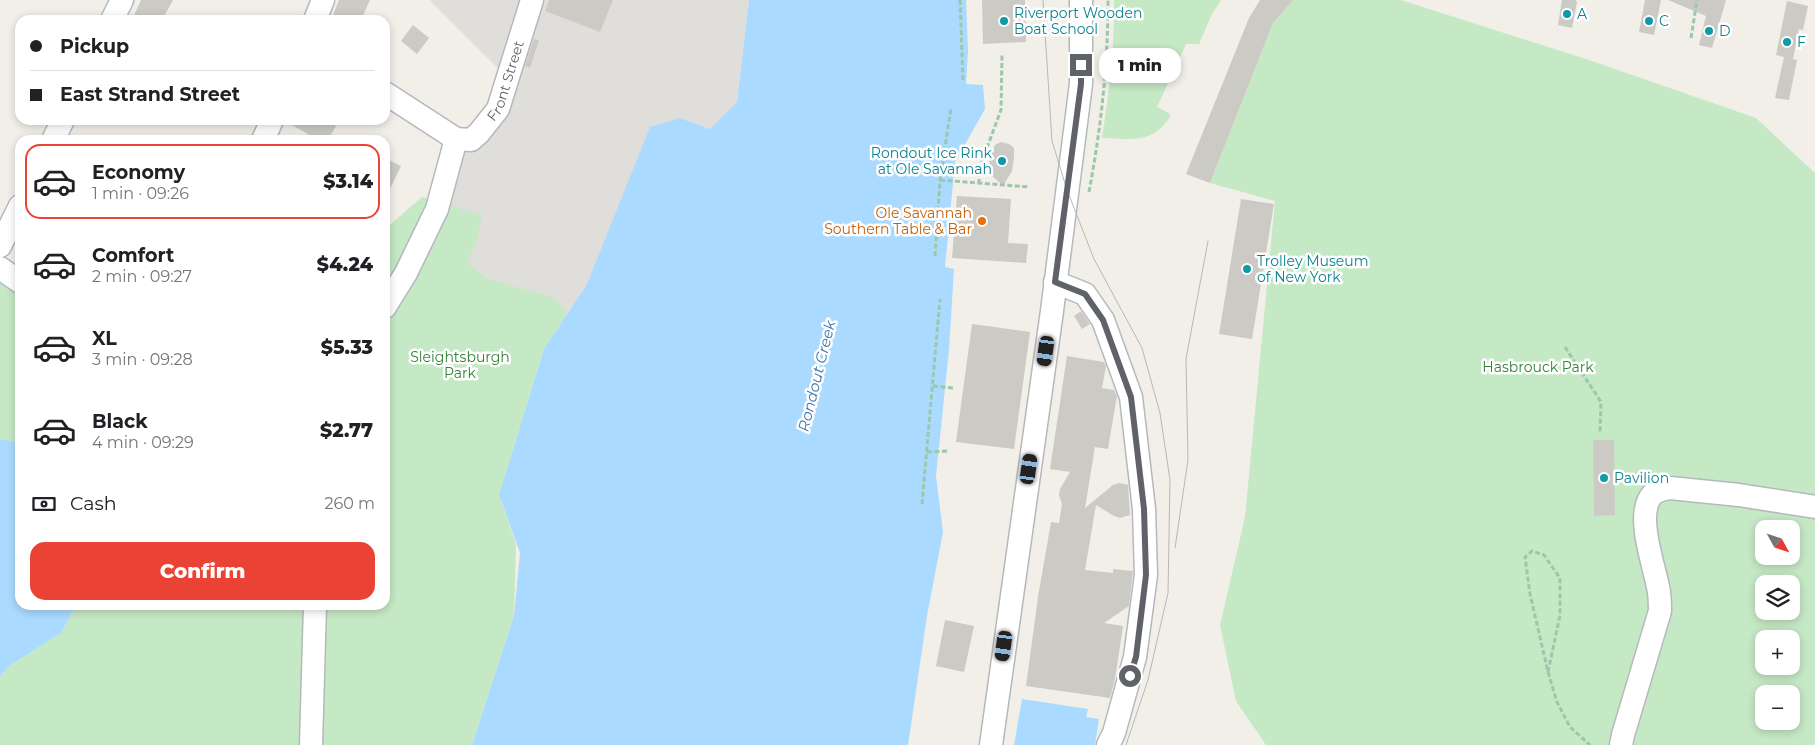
<!DOCTYPE html>
<html lang="en">
<head>
<meta charset="utf-8">
<style>
	:root { --surface:#fff; --page:#f6f6f6; --text:#202124; --muted:#757577; --line:#e0e0e0; --accent:#ea4335 }
	body { margin:0; font-family:Montserrat,sans-serif; background:var(--page); color:var(--text); height:100vh; display:flex; flex-direction:column; font-size:19px; white-space:nowrap }
	* { box-sizing:border-box; margin:0 }
	p { font-size:16px; color:var(--muted) }
	.icon { flex:none; width:28px; height:28px; fill:none; stroke:currentColor; stroke-width:2; stroke-linecap:round; stroke-linejoin:round }
	.map { position:relative; flex:1; overflow:hidden }
	.side { position:absolute; left:15px; top:135px; width:375px; height:475px; display:flex; flex-direction:column; background:var(--surface); border-radius:15px; box-shadow:0 2px 8px #0003 }
	.side>* { flex:none }
	.guide { position:absolute; left:15px; top:15px; width:375px; height:110px; border-radius:15px; box-shadow:0 2px 8px #0003; display:grid; align-content:center; height:110px; padding:0 15px; background:var(--surface) }
	.needle { width:32px; rotate:130deg }
	.buttons { position:absolute; left:1755px; top:520px; display:grid; gap:10px }
	.buttons a { display:grid; place-items:center; width:45px; height:45px; border-radius:10px; background:var(--surface); box-shadow:0 2px 8px #0003; font-size:25px }
	.end { position:absolute; width:22px; height:22px; margin:-11px; border:6px solid #5f6368; background:#fff; box-shadow:0 0 0 2px #fff }
	.from { border-radius:50% }
	.bubble { position:absolute; height:35px; border-radius:15px; background:var(--surface); box-shadow:0 2px 8px #0003; font-size:16px; font-weight:800; line-height:35px; text-align:center }
	.car { position:absolute; width:15px; height:30px; margin:-15px -8px; border-radius:6px; box-shadow:0 0 4px 1px #0007; background:linear-gradient(#222 24%,#8ab4d8 0 40%,#222 0 76%,#8ab4d8 0 86%,#222 0) }
	.guide b { display:flex; align-items:center; gap:18px; height:48px; font-size:19px }
	.guide b+b { border-top:1px solid var(--line) }
	.guide i { width:12px; height:12px; background:var(--text) }
	ul { padding:9px 0 0; list-style:none }
	li { display:flex; align-items:center; gap:15px; height:75px; margin:0 10px 8px; padding:0 5px; border:2px solid transparent; border-radius:15px }
	li div { flex:1 }
	li b { display:block; font-size:19px }
	li em { font-style:normal; font-weight:800 }
	li.active { border-color:var(--accent) }
	li>.icon { width:45px; height:45px; stroke-width:1.5 }
	.pay { display:flex; align-items:center; gap:12px; height:55px; padding:0 15px; font-size:19px }
	.pay p { margin-inline-start:auto }
	.button { display:flex; gap:10px; margin-top:auto; padding:10px 15px }
	.button a { flex:1; height:58px; border-radius:15px; background:var(--accent); color:#fff; font-size:20px; font-weight:800; line-height:58px; text-align:center }
	.map>svg:first-child { display:block }
	.industrial { fill:#e0deda }
	.green { fill:#c5e8c5; fill-rule:evenodd }
	.water { fill:#aadaff }
	.building { fill:#cccac5 }
	.lines { fill:none; stroke-linecap:round; stroke-linejoin:round }
	.minor-casing { stroke:#b5b8bc; stroke-width:25 }
	.path { stroke:#9cc7a9; stroke-width:3; stroke-dasharray:5 2.5; stroke-linecap:butt }
	.minor { stroke:#fff; stroke-width:22 }
	.tram { stroke:#b6b7b8; stroke-width:1 }
	.route { stroke:#5f6368; stroke-width:6 }
	.culture-dot { fill:#0f9aa8; stroke:#fff; stroke-width:2 }
	.food-dot { fill:#e8710a; stroke:#fff; stroke-width:2 }
	.labels { text-anchor:middle; stroke-width:5; stroke-linejoin:round; paint-order:stroke }
	.culture-label { font-size:14px; fill:#0d838f; stroke:#fff; text-anchor:start }
	.street-label { font-size:14px; fill:#5f6368; stroke:#fff }
	.food-label { font-size:14px; fill:#c56008; stroke:#fff; text-anchor:end }
	.park-label { font-size:14px; fill:#348238; stroke:#fff }
	.water-label { font-size:15px; font-style:italic; fill:#4174aa; stroke:#fff }
</style>
</head>
<body>
<div class="map">
<svg width="1815" height="745" viewBox="0 0 1815 745">
	<rect width="100%" height="100%" fill="#f1efe8"/>
	<path class="industrial" d="M431 0H749L737 102 710 129 680 118 587 284 567 314 406 273 456 139 470 140 507 77 430 1Z"/>
	<g class="green">
		<path d="M1114 0H1221L1212 14 1199 44H1186L1157 107 1169 113 1170 117C1152 144 1131 139 1102 138 1109 92 1115 47 1114 0Z"/>
		<path d="M1293 0H1401L1589 60 1756 118 1815 173V745H1266L1236 701 1220 625 1245 517 1275 201 1210 183 1273 23ZM1764 529H1791V556H1764ZM1764 584H1791V611H1764ZM1764 639H1791V666H1764ZM1764 694H1791V721H1764Z"/>
		<path d="M422 197 482 215 477 240 467 263 488 279 555 298 567 314 544 349 499 495 516 544 514 616 472 745H0V677L9 666 61 633 76 605H385V229Z"/>
		<path d="M0 268 20 282V443L0 439Z"/>
	</g>
	<g class="water">
		<path d="M749 0H966L968 51 966 84 983 85 985 109 955 162 945 267 954 269 949 350 936 476 943 532 927 616 908 745H472L514 616 520 553 499 495 544 349 587 284 650 127 680 118 710 129 737 102Z"/>
		<path d="M0 439 20 443V605H76L61 633 9 666 0 677Z"/>
		<path d="M1022 699 1088 709 1086 717 1099 719 1095 745H1014Z"/>
	</g>
	<g class="building">
		<path d="M141 0H173L162 20H132Z"/>
		<path d="M339 0H370L361 20H331Z"/>
		<path d="M549 0H613L600 32 545 11Z"/>
		<path d="M982 0H1025L1026 42 983 44Z"/>
		<path d="M1260 0H1293L1273 23 1210 183 1186 174 1249 18Z"/>
		<path d="M1562 0H1575L1577 2 1572 28 1558 25Z"/>
		<path d="M1645 0H1661L1654 35 1639 32Z"/>
		<path d="M1668 0H1726L1712 48 1699 45 1706 16Z"/>
		<path d="M1787 1 1808 6 1803 30 1799 29 1793 59 1797 60 1789 100 1775 98 1784 57 1791 59 1776 55Z"/>
		<path d="M413 25 429 38 417 54 401 41Z"/>
		<path d="M534 39 539 40 530 68 525 66Z"/>
		<path d="M285 120H326L336 126 328 140H318L285 121Z"/>
		<path d="M1001 142 1009 144 1014 148V157L1012 171 1003 186 990 174 989 166 991 152 995 145Z"/>
		<path d="M385 158 401 166 385 199Z"/>
		<path d="M957 196 1011 199 1008 243 1028 244 1026 263 952 258Z"/>
		<path d="M1241 199 1274 204 1252 339 1219 334Z"/>
		<path d="M1081 311 1090 324 1082 329 1074 316Z"/>
		<path d="M972 324 1030 332 1014 449 956 442Z"/>
		<path d="M1067 356 1104 362 1106 366 1102 388 1114 390 1117 396 1108 449 1095 447 1085 508 1113 485 1119 483 1128 485 1130 515 1120 518 1114 516 1096 505 1085 570 1113 573V569L1133 571 1129 606 1104 623 1123 626 1115 679 1110 698 1026 686 1038 597 1051 522 1059 523 1062 504 1059 495 1060 489 1070 472 1050 469Z"/>
		<path d="M1593 440H1614L1615 515 1594 516Z"/>
		<path d="M945 620 974 626 964 672 936 666Z"/>
	</g>
	<g class="lines">
		<g class="minor-casing">
			<g id="minor">
				<path d="M112 20 122 0"/>
				<path d="M315 20 323 0"/>
				<path id="s1" d="M385 93 456 139 471 140 479 133 498 109 532 0"/>
				<path d="M53 140 63 120"/>
				<path d="M263 140 272 120"/>
				<path d="M0 246 20 206"/>
				<path d="M0 268 20 282"/>
				<path d="M1055 282 1085 294 1103 320 1131 397 1144 509 1146 575 1135 657 1114 733 1108 745"/>
				<path d="M385 307 406 273 437 209 456 139"/>
				<path d="M311 745 315 605"/>
				<path d="M991 745 1052 311 1081 84V0"/>
				<path d="M1621 745 1623 735 1660 611C1660 603 1660 595 1658 587 1654 565 1635 514 1652 495 1657 490 1663 489 1670 488L1739 495 1815 507"/>
			</g>
		</g>
		<g class="path">
			<path d="M960 0 963 80"/>
			<path d="M1691 38 1697 0"/>
			<path d="M940 180 1029 187"/>
			<path d="M979 184V169L1001 110 1002 54"/>
			<path d="M1089 192C1101 128 1108 65 1108 0"/>
			<path d="M935 256 940 180 951 108"/>
			<path d="M1565 347 1601 402 1600 432"/>
			<path d="M933 386 953 388"/>
			<path d="M927 452 948 451"/>
			<path d="M922 504 940 299"/>
			<path d="M1548 672 1560 615V578L1544 555 1532 551 1525 557 1530 594 1548 672 1557 702 1570 727 1590 745"/>
		</g>
		<use href="#minor" class="minor"/>
		<g class="tram">
			<path d="M1043 0 1052 141 1067 190 1094 259 1142 348 1160 413 1170 480 1168 593 1148 680 1126 745"/>
			<path d="M1175 548 1188 460 1186 359 1208 241"/>
		</g>
	</g>
	<g class="lines">
		<path class="route" d="M1081 65V84L1055 282 1085 294 1103 320 1131 397 1144 509 1146 575 1136 657 1130 676"/>
	</g>
	<g class="culture-dot">
		<circle cx="1567" cy="14" r="5"/>
		<circle cx="1004" cy="21" r="5"/>
		<circle cx="1649" cy="21" r="5"/>
		<circle cx="1709" cy="31" r="5"/>
		<circle cx="1787" cy="42" r="5"/>
		<circle cx="1002" cy="161" r="5"/>
		<circle cx="1247" cy="269" r="5"/>
		<circle cx="1604" cy="478" r="5"/>
	</g>
	<circle class="food-dot" cx="982" cy="221" r="5"/>
	<g class="labels">
		<g class="culture-label">
			<text x="1014" y="18">Riverport Wooden<tspan x="1014" dy="16">Boat School</tspan></text>
			<text x="1577" y="19">A</text>
			<text x="1659" y="26">C</text>
			<text x="1719" y="36">D</text>
			<text x="1797" y="47">F</text>
			<text x="992" y="158" text-anchor="end">Rondout Ice Rink<tspan x="992" dy="16">at Ole Savannah</tspan></text>
			<text x="1257" y="266">Trolley Museum<tspan x="1257" dy="16">of New York</tspan></text>
			<text x="1614" y="483">Pavilion</text>
		</g>
		<g class="street-label">
			<text dy="5" stroke="none"><textPath href="#s1" startOffset="170">Front Street</textPath></text>
		</g>
		<g class="food-label">
			<text x="972" y="218">Ole Savannah<tspan x="972" dy="16">Southern Table &amp; Bar</tspan></text>
		</g>
		<g class="park-label">
			<text x="460" y="362">Sleightsburgh<tspan x="460" dy="16">Park</tspan></text>
			<text x="1538" y="372">Hasbrouck Park</text>
		</g>
		<g class="water-label">
			<text transform="translate(817 376) rotate(-76)" y="5">Rondout Creek</text>
		</g>
	</g>
</svg>
<div class="buttons">
<a><svg class="needle" viewBox="-14 -14 28 28"><path d="M0-13l5 13h-10z" fill="#e53935"/><path d="M0 13l5-13h-10z" fill="#757577"/></svg></a>
<a><svg class="icon" aria-label="layers" viewBox="0 0 24 24"><path d="M12 4l9 5-9 5-9-5zM3 14l9 5 9-5"/></svg></a>
<a>+</a>
<a>−</a>
</div>
<i class="end from" style="left:1130px;top:676px"></i>
<i class="end" style="left:1081px;top:65px"></i>
<div class="bubble" style="left:1099px;top:48px;width:82px">1 min</div>
<i class="car" style="left:1046px;top:351px;rotate:188deg"></i>
<i class="car" style="left:1029px;top:469px;rotate:8deg"></i>
<i class="car" style="left:1004px;top:646px;rotate:188deg"></i>
<div class="guide">
<b><i class="from"></i>Pickup</b>
<b><i></i>East Strand Street</b>
</div>
<section class="side">
<ul>
<li class="active"><svg class="icon" aria-label="car" viewBox="0 0 24 24"><path d="M5 17H2v-5l4-1 3-4h7l3 4 3 1v5h-3M9 17h6M6 11h13"/><circle cx="7" cy="17" r="2"/><circle cx="17" cy="17" r="2"/></svg><div><b>Economy</b><p>1 min · 09:26</p></div><em>$3.14</em></li>
<li><svg class="icon" aria-label="car" viewBox="0 0 24 24"><path d="M5 17H2v-5l4-1 3-4h7l3 4 3 1v5h-3M9 17h6M6 11h13"/><circle cx="7" cy="17" r="2"/><circle cx="17" cy="17" r="2"/></svg><div><b>Comfort</b><p>2 min · 09:27</p></div><em>$4.24</em></li>
<li><svg class="icon" aria-label="car" viewBox="0 0 24 24"><path d="M5 17H2v-5l4-1 3-4h7l3 4 3 1v5h-3M9 17h6M6 11h13"/><circle cx="7" cy="17" r="2"/><circle cx="17" cy="17" r="2"/></svg><div><b>XL</b><p>3 min · 09:28</p></div><em>$5.33</em></li>
<li><svg class="icon" aria-label="car" viewBox="0 0 24 24"><path d="M5 17H2v-5l4-1 3-4h7l3 4 3 1v5h-3M9 17h6M6 11h13"/><circle cx="7" cy="17" r="2"/><circle cx="17" cy="17" r="2"/></svg><div><b>Black</b><p>4 min · 09:29</p></div><em>$2.77</em></li>
</ul>
<div class="pay"><svg class="icon" aria-label="cash" viewBox="0 0 24 24"><path d="M3 7h18v10H3z"/><circle cx="12" cy="12" r="2"/></svg>Cash<p>260 m</p></div>
<div class="button"><a>Confirm</a></div>
</section>
</div>
</body>
</html>
